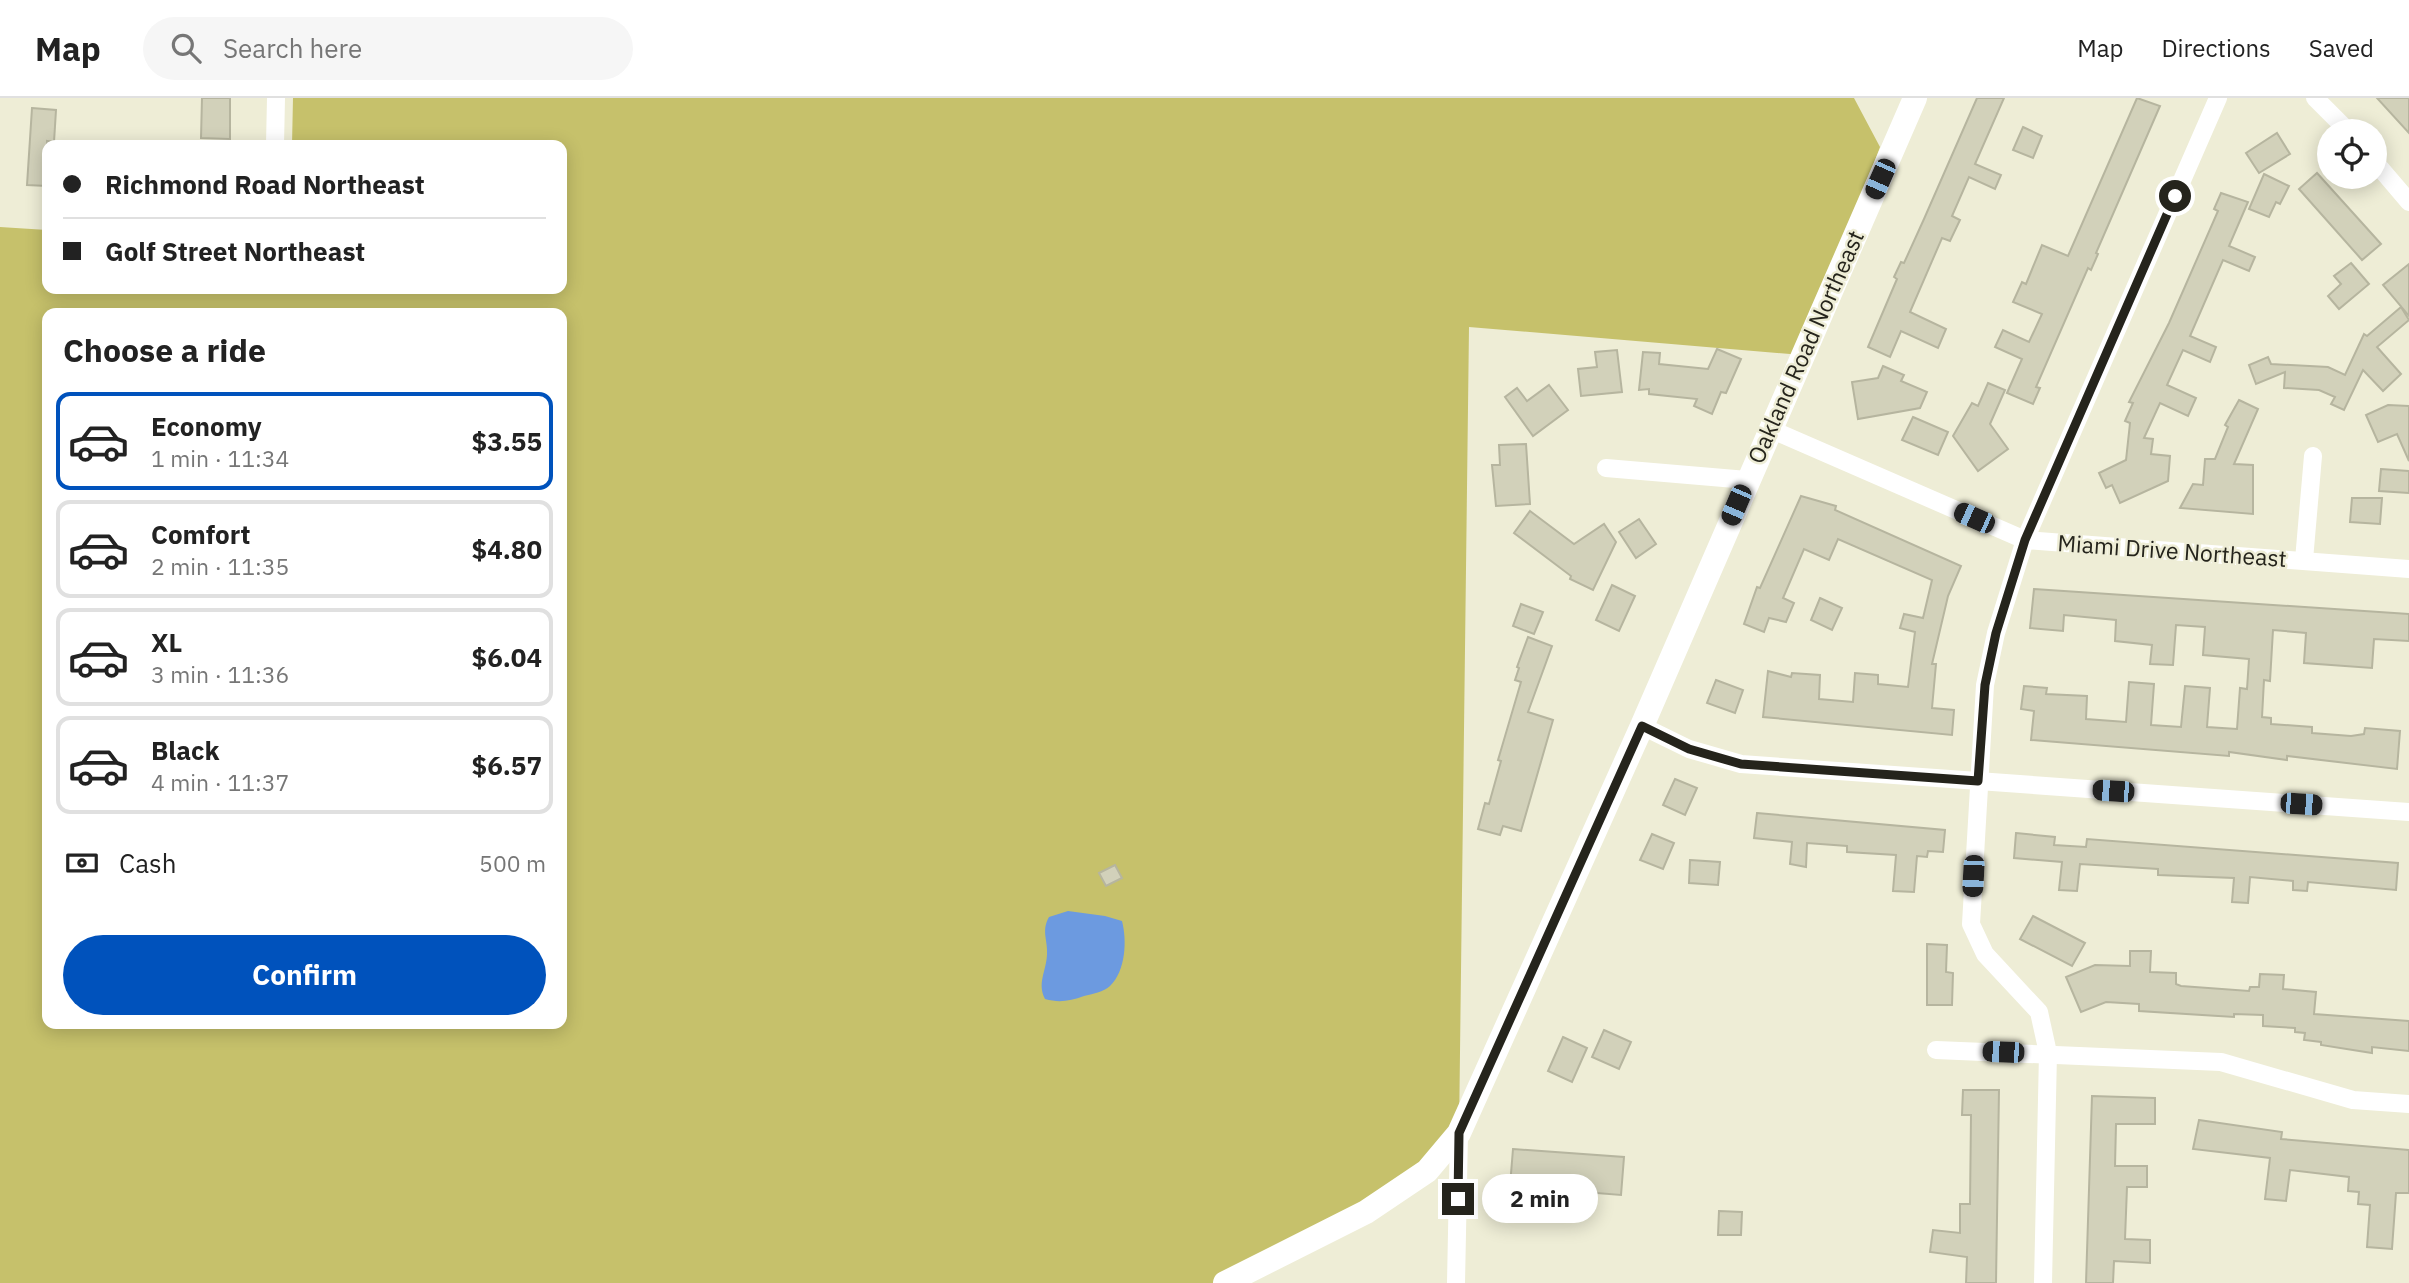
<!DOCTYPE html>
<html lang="en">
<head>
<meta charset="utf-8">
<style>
	:root { --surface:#fff; --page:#f6f6f6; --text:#222; --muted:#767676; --line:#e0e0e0; --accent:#0052bc }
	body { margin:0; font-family:"IBM Plex Sans",sans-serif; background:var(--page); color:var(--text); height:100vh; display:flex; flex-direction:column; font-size:26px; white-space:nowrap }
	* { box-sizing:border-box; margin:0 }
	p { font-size:23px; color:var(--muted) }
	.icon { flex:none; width:38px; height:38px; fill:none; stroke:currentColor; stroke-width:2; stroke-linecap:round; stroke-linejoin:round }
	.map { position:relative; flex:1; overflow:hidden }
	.side { position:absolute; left:42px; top:210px; width:525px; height:721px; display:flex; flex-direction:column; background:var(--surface); border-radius:14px; box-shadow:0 4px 18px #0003 }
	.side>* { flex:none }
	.banner { position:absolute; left:42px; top:42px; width:525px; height:154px; border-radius:14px; box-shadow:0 4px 18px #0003; display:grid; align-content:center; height:154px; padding:0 21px; background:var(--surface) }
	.buttons { position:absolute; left:2317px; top:21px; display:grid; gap:14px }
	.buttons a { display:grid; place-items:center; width:70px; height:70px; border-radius:50%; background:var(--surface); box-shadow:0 4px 18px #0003; font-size:35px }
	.end { position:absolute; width:32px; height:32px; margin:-16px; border:9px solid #25241c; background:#fff; box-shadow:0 0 0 4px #fff }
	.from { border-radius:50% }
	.bubble { position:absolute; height:49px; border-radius:24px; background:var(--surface); box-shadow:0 4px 18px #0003; font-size:23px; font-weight:700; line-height:49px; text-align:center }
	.car { position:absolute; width:21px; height:42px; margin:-21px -10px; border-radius:9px; box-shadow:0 0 5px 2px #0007; background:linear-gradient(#222 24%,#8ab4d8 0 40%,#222 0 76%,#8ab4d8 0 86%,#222 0) }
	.banner b { display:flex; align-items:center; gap:24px; height:66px; font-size:26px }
	.banner b+b { border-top:2px solid var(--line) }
	.banner i { width:18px; height:18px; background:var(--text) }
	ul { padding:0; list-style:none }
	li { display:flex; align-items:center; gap:21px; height:98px; margin:0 14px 10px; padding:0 7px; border:4px solid var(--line); border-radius:14px }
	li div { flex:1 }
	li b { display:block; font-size:26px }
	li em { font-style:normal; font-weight:700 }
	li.active { border-color:var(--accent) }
	li>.icon { width:63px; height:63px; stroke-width:1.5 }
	h2 { padding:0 21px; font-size:32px; line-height:84px }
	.pay { display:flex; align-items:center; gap:18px; height:77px; padding:0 21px; font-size:26px }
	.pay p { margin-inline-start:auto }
	.action { display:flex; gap:14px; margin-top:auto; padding:14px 21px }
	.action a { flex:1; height:80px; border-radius:42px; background:var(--accent); color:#fff; font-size:28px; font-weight:700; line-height:80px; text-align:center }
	header { display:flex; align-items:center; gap:42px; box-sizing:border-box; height:98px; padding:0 35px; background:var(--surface); border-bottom:2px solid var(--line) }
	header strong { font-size:33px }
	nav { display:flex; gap:38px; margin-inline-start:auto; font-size:24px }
	.search { width:490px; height:63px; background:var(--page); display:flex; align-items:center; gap:18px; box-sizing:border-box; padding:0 24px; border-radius:38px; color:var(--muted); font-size:26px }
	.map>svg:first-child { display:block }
	.green { fill:#c6c16b; fill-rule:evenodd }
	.water { fill:#6c9ae0 }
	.building { fill:#d2d1ba; stroke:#b6b59f; stroke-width:2 }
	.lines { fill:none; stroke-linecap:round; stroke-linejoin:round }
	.minor { stroke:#fff; stroke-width:18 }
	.secondary { stroke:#fff; stroke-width:24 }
	.route { stroke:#25241c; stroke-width:9 }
	.labels { text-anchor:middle; stroke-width:5; stroke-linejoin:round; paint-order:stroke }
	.street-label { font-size:23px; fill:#25241c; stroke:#eeedd6 }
</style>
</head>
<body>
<header>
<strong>Map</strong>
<div class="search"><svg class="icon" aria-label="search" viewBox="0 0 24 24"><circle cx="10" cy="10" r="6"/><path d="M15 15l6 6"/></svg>Search here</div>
<nav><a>Map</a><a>Directions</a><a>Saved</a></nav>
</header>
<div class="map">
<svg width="2409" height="1185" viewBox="0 0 2409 1185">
	<rect width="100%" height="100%" fill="#eeedd6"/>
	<path class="green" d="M293 0H1854L1880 49 1802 257 1469 229 1459 1035 1427 1073 1225 1185H0V129L47 132V191H562V47H292ZM47 215H562V926H47Z"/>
	<path class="water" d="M1068 813 1105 818 1122 823C1127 842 1126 873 1110 888 1104 894 1092 896 1084 898 1070 903 1059 905 1045 901 1037 885 1046 874 1047 857 1048 842 1041 833 1049 819Z"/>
	<g class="building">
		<path d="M202 0H230V41L201 40Z"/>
		<path d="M1977 0H2004L1975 66 2001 77 1995 91 1969 79 1952 118 1960 122 1950 143 1942 140 1910 214 1946 231 1938 250 1901 233 1890 259 1868 249 1897 181 1894 179 1901 164 1904 165 1924 121Z"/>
		<path d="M2137 0 2160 8 2096 155 2098 156 2091 172 2088 170 2036 289 2040 290 2033 306 2007 295 2022 261 1995 249 2003 232 2029 244 2042 216 2013 204 2022 184 2026 186 2042 147 2068 158Z"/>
		<path d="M2377 0H2409V35Z"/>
		<path d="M32 10 56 12 54 44 47 43V88L27 87Z"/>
		<path d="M2023 29 2042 38 2033 60 2013 52Z"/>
		<path d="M2277 35 2290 56 2259 75 2246 55Z"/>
		<path d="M2317 75 2381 146 2362 162 2299 91Z"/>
		<path d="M2264 76 2289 88 2280 106 2276 104 2269 119 2249 111Z"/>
		<path d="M2221 95 2248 104 2229 148 2255 159 2249 173 2223 162 2190 238 2216 249 2210 264 2183 252 2167 287 2196 300 2188 318 2160 305 2144 340 2153 341 2151 356 2170 358 2168 383 2120 405 2112 387 2106 390 2099 375 2126 362 2130 325 2125 323 2133 305 2129 304 2169 225 2218 113 2214 111Z"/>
		<path d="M2351 165 2369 186 2339 211 2328 198 2341 186 2334 178Z"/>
		<path d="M2409 166V218L2383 187Z"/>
		<path d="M2401 209 2409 222 2377 249 2401 276 2383 293 2363 272 2344 312 2331 306 2335 299 2319 292 2284 290 2285 274 2256 286 2249 267 2268 259 2271 266 2328 269 2345 277 2364 236 2367 238Z"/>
		<path d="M1717 251 1741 261 1726 295 1721 294 1712 316 1694 308 1697 301 1649 296V291L1639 292 1643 254 1660 255 1659 266 1708 271Z"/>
		<path d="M1617 252 1622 294 1581 298 1578 271 1597 269 1595 254Z"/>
		<path d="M1883 268 1904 277 1901 283 1927 294 1920 310 1858 321 1852 284 1878 280Z"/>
		<path d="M1988 285 2005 292 1990 326 2008 351 1978 373 1953 338 1972 305 1978 308Z"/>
		<path d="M1549 287 1568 312 1533 338 1505 299 1517 290 1527 303Z"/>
		<path d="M2239 302 2258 311 2234 366 2253 367V416L2180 410 2193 386 2203 387 2205 361H2215L2228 329 2225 327Z"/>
		<path d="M2388 307 2409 308V363L2397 336 2378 344 2366 317Z"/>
		<path d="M1913 319 1948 334 1938 357 1902 342Z"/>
		<path d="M1526 346 1530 406 1496 408 1492 367H1500L1499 347Z"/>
		<path d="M2381 371 2409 373V395L2379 393Z"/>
		<path d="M1801 398 1836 408 1835 412 1961 468 1948 498 1932 566H1936L1932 610 1954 612 1952 637 1763 619 1768 573 1791 579 1792 575 1820 577 1819 601 1853 604 1855 575 1878 577V586L1908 589 1915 534 1900 530 1904 516 1923 520 1932 482 1838 441 1829 462 1804 451 1783 500 1794 505 1786 524 1769 520 1764 534 1744 526 1757 489 1760 490Z"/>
		<path d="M2352 400H2382L2380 426 2350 424Z"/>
		<path d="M1530 413 1574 446 1604 426 1616 444 1593 492 1570 481 1571 478 1514 435Z"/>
		<path d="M1639 421 1656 446 1636 460 1619 434Z"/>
		<path d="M1612 487 1635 498 1619 533 1596 522Z"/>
		<path d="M2034 491 2409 516V543L2374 541 2372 570 2304 565 2306 535 2273 532 2270 583 2264 582 2262 619 2271 620V626L2312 629V635L2351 638 2364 636 2365 630 2400 633 2397 671 2287 658V662L2229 654V658L2031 642 2034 613 2021 611 2024 588 2047 590 2046 596 2087 598 2086 621 2126 624 2129 584 2154 586 2151 627 2181 629 2185 588 2210 590 2207 629 2237 631 2240 590 2247 591 2249 561 2203 557 2205 529 2176 527 2173 567 2150 566 2152 547 2115 543 2116 522 2064 517 2063 533 2030 530Z"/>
		<path d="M1820 500 1842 510 1832 532 1811 522Z"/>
		<path d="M1521 506 1543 514 1534 536 1513 528Z"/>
		<path d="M1528 539 1552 548 1528 614 1553 622 1521 733 1503 728 1500 737 1478 731 1485 705 1489 706 1501 663 1498 662 1521 584 1515 582 1519 570 1517 569Z"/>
		<path d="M1716 582 1743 592 1735 615 1707 605Z"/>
		<path d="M1675 681 1697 690 1685 717 1663 707Z"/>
		<path d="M1757 715 1945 732 1943 754 1928 753 1927 759 1917 758 1914 794 1893 793 1896 757 1847 754V748L1807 745 1806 769 1790 766 1792 744 1754 740Z"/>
		<path d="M2016 735 2055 739 2054 747 2086 749 2087 741 2398 765 2396 792 2308 784 2307 793 2293 792V783L2250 779 2248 805 2232 804 2234 780 2158 777V771L2080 766 2077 793 2059 792 2062 764 2014 760Z"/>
		<path d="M1652 736 1674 745 1663 771 1640 762Z"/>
		<path d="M1690 762 1720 764 1718 787 1689 785Z"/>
		<path d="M1115 767 1122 780 1106 788 1099 775Z"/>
		<path d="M2033 818 2085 845 2072 868 2020 841Z"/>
		<path d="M1927 846 1947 847 1946 874 1953 875 1952 907H1927Z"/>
		<path d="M2130 853H2151L2150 874 2176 875V886L2181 888 2249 893 2250 889H2259L2260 876 2284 877 2283 891 2316 894 2314 916 2409 923V953L2372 949V955L2321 947V944L2304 942 2305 935 2295 934V930L2263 928V917L2234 916V919L2139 913V906L2106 904 2081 914 2066 879 2095 867 2130 868Z"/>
		<path d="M1604 932 1631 944 1619 971 1592 959Z"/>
		<path d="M1563 939 1587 950 1572 984 1548 973Z"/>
		<path d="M1963 992H1999L1996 1185H1966L1967 1159 1930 1154 1933 1132 1960 1135V1106H1970L1971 1017H1962Z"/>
		<path d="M2092 998 2155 1000V1026H2116L2115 1068H2147V1089H2127L2125 1141 2150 1142V1165L2114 1163 2113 1185H2086Z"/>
		<path d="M2199 1022 2282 1034 2281 1041 2409 1052V1095H2396L2392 1151 2367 1149 2370 1107 2358 1106 2359 1094 2348 1093 2349 1079 2290 1072 2286 1103 2265 1101 2270 1060 2193 1051Z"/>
		<path d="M1513 1051 1624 1059 1621 1097 1510 1088Z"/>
		<path d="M1719 1113 1742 1114 1741 1137H1718Z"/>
	</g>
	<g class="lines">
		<g class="minor">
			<path d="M2315 0 2348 33"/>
			<path d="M275 47 276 0"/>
			<path d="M2375 64 2409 104"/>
			<path d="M1770 331 2025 442 2409 471"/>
			<path d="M1606 370 1747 382"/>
			<path d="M2304 462 2313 358"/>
			<path d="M1642 628 1689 651 1741 666 2409 714"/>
			<path d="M1936 952 2221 964 2353 1002 2409 1006"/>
			<path d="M1456 1185 1459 1035"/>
			<path d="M2043 1185 2048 955 2039 914 1985 856 1971 826 1985 587 1996 535 2025 442 2218 0"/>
		</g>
		<path class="secondary" d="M1225 1185 1366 1114 1427 1073 1459 1035 1642 628 1915 0"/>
	</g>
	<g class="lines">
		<path class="route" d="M1458 1101 1459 1035 1642 628 1689 651 1741 666 1978 683 1985 587 1996 535 2025 442 2175 98"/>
	</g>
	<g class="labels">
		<g class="street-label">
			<text transform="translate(1806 249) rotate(-66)" y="8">Oakland Road Northeast</text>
			<text transform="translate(2172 453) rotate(4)" y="8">Miami Drive Northeast</text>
		</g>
	</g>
</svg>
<div class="buttons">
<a><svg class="icon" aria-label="locate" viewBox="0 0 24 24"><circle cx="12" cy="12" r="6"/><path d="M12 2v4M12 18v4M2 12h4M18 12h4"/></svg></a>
</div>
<i class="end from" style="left:2175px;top:98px"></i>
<i class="end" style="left:1458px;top:1101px"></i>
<div class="bubble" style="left:1482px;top:1076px;width:116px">2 min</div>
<i class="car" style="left:1880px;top:81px;rotate:204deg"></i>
<i class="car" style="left:1736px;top:407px;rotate:203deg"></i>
<i class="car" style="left:1974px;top:420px;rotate:294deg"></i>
<i class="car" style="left:2113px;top:693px;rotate:274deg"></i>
<i class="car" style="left:2301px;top:706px;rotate:94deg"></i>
<i class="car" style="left:1973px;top:778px;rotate:183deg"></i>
<i class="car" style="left:2003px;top:954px;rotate:272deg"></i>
<div class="banner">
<b><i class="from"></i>Richmond Road Northeast</b>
<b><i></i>Golf Street Northeast</b>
</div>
<section class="side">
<h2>Choose a ride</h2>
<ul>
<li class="active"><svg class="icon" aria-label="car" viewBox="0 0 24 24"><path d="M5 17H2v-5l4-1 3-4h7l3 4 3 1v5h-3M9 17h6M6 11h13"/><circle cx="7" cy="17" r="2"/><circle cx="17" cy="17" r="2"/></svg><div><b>Economy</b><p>1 min · 11:34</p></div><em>$3.55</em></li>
<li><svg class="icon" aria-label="car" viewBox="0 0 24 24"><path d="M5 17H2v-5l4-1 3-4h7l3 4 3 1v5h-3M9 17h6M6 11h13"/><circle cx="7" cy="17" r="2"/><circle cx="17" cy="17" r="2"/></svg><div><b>Comfort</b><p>2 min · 11:35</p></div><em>$4.80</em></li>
<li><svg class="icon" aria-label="car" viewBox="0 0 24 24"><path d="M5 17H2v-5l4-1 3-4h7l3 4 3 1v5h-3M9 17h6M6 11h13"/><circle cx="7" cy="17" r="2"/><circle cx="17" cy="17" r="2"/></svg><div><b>XL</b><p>3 min · 11:36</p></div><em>$6.04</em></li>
<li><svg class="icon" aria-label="car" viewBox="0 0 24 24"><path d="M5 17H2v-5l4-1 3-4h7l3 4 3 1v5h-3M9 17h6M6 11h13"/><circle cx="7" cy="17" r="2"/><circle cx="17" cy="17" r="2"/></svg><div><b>Black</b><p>4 min · 11:37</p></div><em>$6.57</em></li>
</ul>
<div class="pay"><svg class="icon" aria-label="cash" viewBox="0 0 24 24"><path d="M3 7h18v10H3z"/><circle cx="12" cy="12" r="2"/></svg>Cash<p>500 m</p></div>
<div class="action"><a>Confirm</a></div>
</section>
</div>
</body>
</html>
